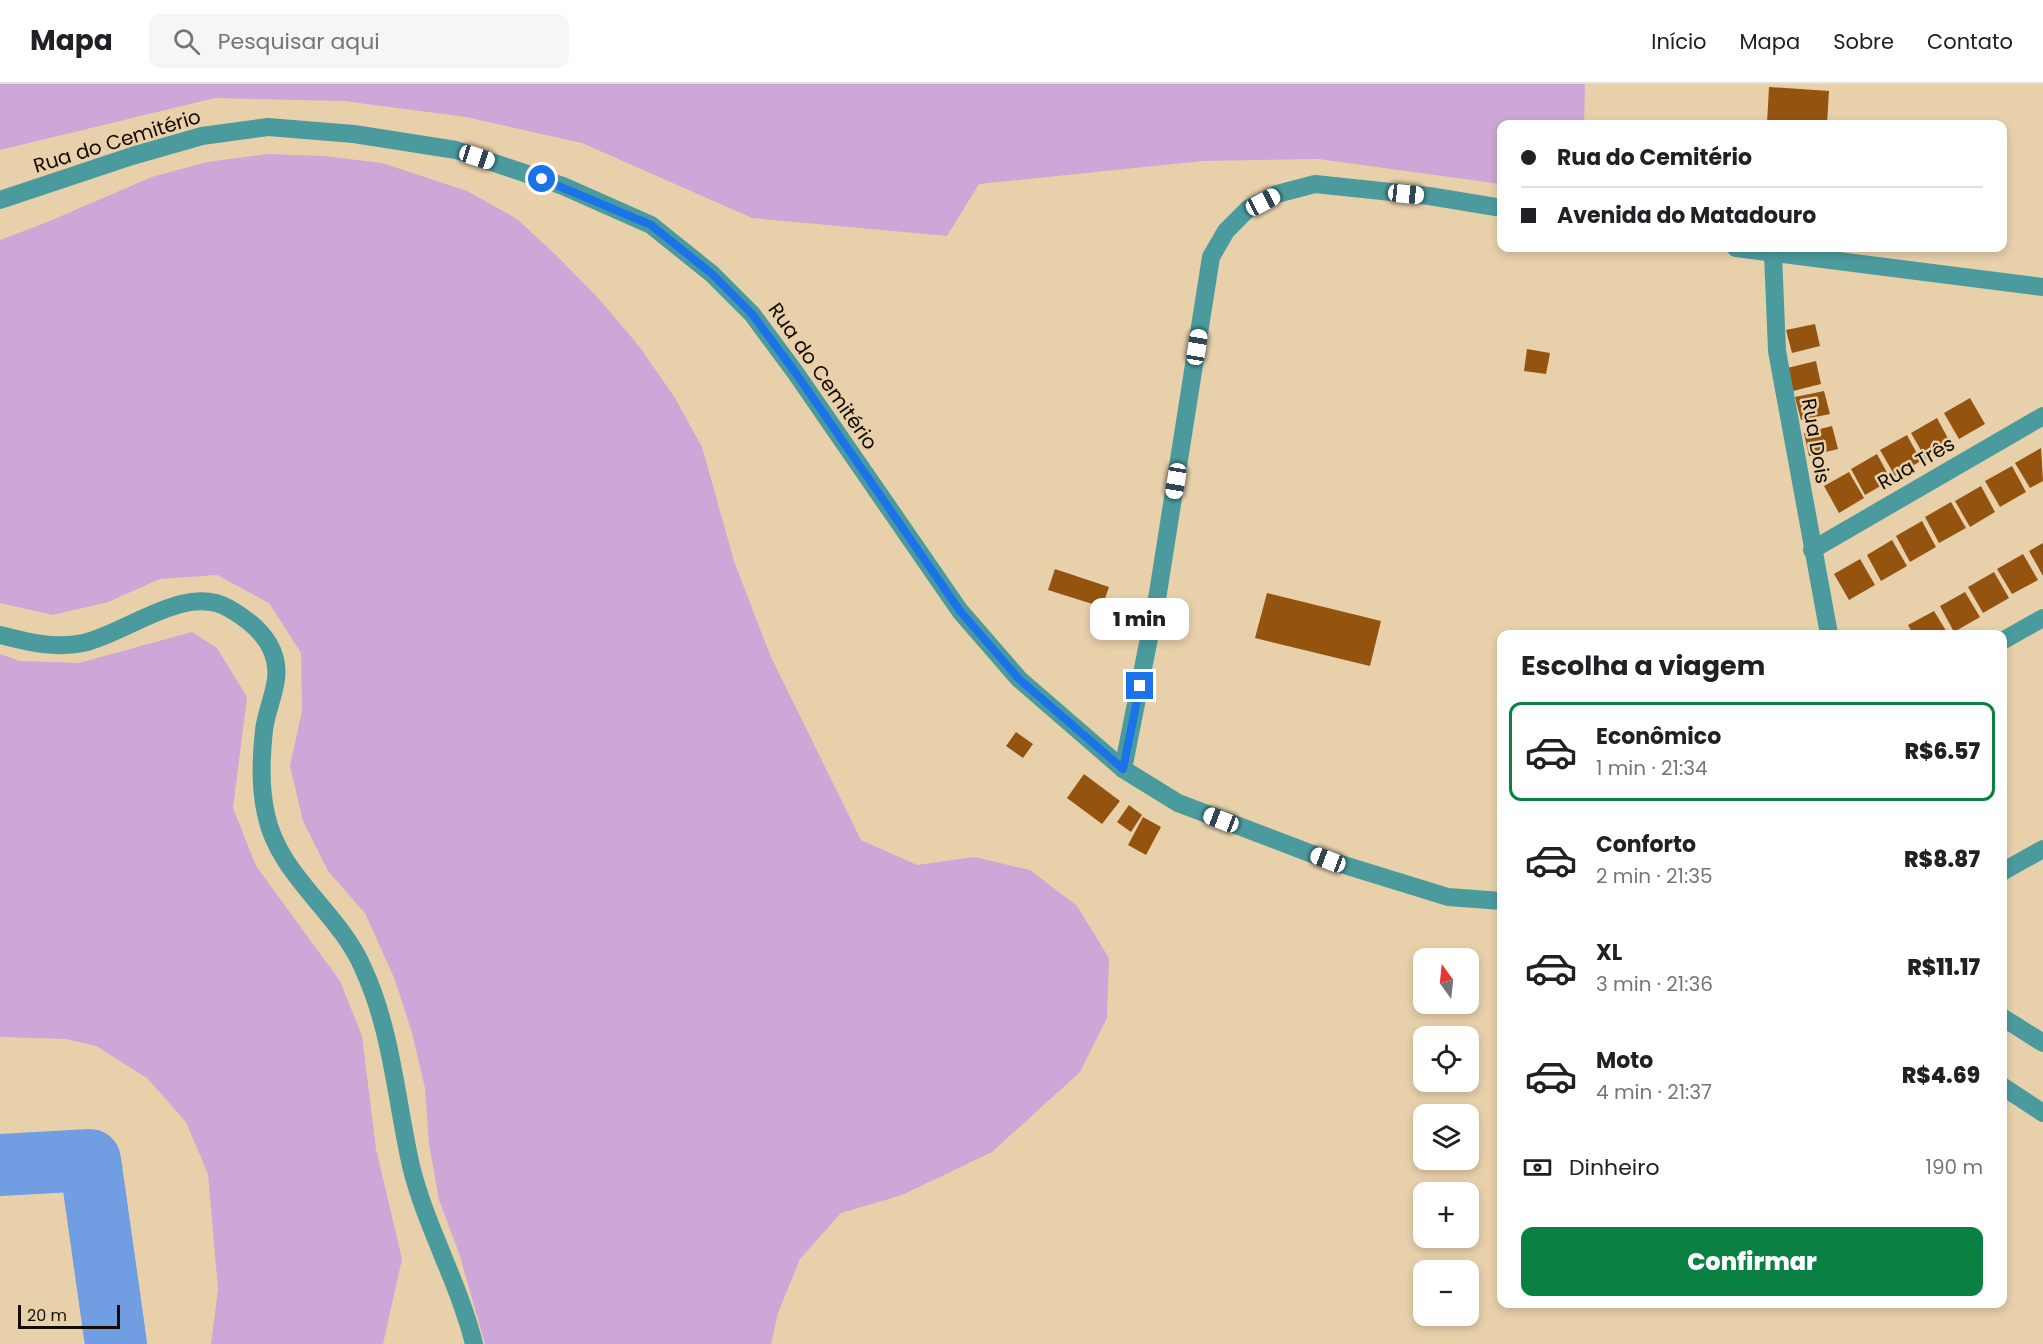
<!DOCTYPE html>
<html lang="pt">
<head>
<meta charset="utf-8">
<style>
	:root { --surface:#fff; --page:#f6f6f6; --text:#202124; --muted:#757577; --line:#e0e0e0; --accent:#0b8043 }
	body { margin:0; font-family:Poppins,sans-serif; background:var(--page); color:var(--text); height:100vh; display:flex; flex-direction:column; font-size:22px; white-space:nowrap }
	* { box-sizing:border-box; margin:0 }
	p { font-size:20px; color:var(--muted) }
	.icon { flex:none; width:33px; height:33px; fill:none; stroke:currentColor; stroke-width:2; stroke-linecap:round; stroke-linejoin:round }
	.map { position:relative; flex:1; overflow:hidden }
	.sheet { position:absolute; left:1497px; top:546px; width:510px; height:678px; display:flex; flex-direction:column; background:var(--surface); border-radius:12px; box-shadow:0 3px 9px #0003 }
	.sheet>* { flex:none }
	.hud { position:absolute; left:1497px; top:36px; width:510px; height:132px; border-radius:12px; box-shadow:0 3px 9px #0003; display:grid; align-content:center; height:132px; padding:0 24px; background:var(--surface) }
	.needle { width:39px; rotate:345deg }
	.buttons { position:absolute; left:1413px; top:864px; display:grid; gap:12px }
	.buttons a { display:grid; place-items:center; width:66px; height:66px; border-radius:12px; background:var(--surface); box-shadow:0 3px 9px #0003; font-size:30px }
	.scale { position:absolute; left:18px; bottom:15px; width:102px; box-sizing:border-box; padding-left:6px; border:3px solid #130b01; border-top:0; font-size:16px; line-height:21px; white-space:nowrap; color:#130b01; -webkit-text-stroke:4px #e8d0ab; paint-order:stroke }
	.end { position:absolute; width:27px; height:27px; margin:-14px; border:8px solid #1a73e8; background:#fff; box-shadow:0 0 0 3px #fff }
	.from { border-radius:50% }
	.bubble { position:absolute; height:42px; border-radius:12px; background:var(--surface); box-shadow:0 3px 9px #0003; font-size:20px; font-weight:800; line-height:42px; text-align:center }
	.car { position:absolute; width:18px; height:36px; margin:-18px -9px; border-radius:8px; box-shadow:0 0 4px 2px #0007; background:linear-gradient(#fff 24%,#345 0 40%,#fff 0 76%,#345 0 86%,#fff 0) }
	.hud b { display:flex; align-items:center; gap:21px; height:57px; font-size:22px }
	.hud b+b { border-top:2px solid var(--line) }
	.hud i { width:15px; height:15px; background:var(--text) }
	ul { padding:0; list-style:none }
	li { display:flex; align-items:center; gap:18px; height:99px; margin:0 12px 9px; padding:0 12px; border:3px solid transparent; border-radius:12px }
	li div { flex:1 }
	li b { display:block; font-size:22px }
	li em { font-style:normal; font-weight:800 }
	li.active { border-color:var(--accent) }
	li>.icon { width:54px; height:54px; stroke-width:1.5 }
	h2 { padding:0 24px; font-size:27px; line-height:72px }
	.pay { display:flex; align-items:center; gap:15px; height:66px; padding:0 24px; font-size:22px }
	.pay p { margin-inline-start:auto }
	.primary-button { display:flex; gap:12px; margin-top:auto; padding:12px 24px }
	.primary-button a { flex:1; height:69px; border-radius:12px; background:var(--accent); color:#fff; font-size:24px; font-weight:800; line-height:69px; text-align:center }
	header { display:flex; align-items:center; gap:36px; box-sizing:border-box; height:84px; padding:0 30px; background:var(--surface); border-bottom:2px solid var(--line) }
	header strong { font-size:28px }
	nav { display:flex; gap:33px; margin-inline-start:auto; font-size:21px }
	.search { width:420px; height:54px; background:var(--page); display:flex; align-items:center; gap:15px; box-sizing:border-box; padding:0 21px; border-radius:12px; color:var(--muted); font-size:22px }
	.map>svg:first-child { display:block }
	.green { fill:#cda7d7 }
	.lines { fill:none; stroke-linecap:round; stroke-linejoin:round }
	.river { stroke:#719ee3; stroke-width:62 }
	.building { fill:#955310 }
	.minor { stroke:#4b9b9e; stroke-width:18 }
	.route { stroke:#1a73e8; stroke-width:8 }
	.labels { text-anchor:middle; stroke-width:5; stroke-linejoin:round; paint-order:stroke }
	.street-label { font-size:20px; fill:#130b01; stroke:#e8d0ab }
</style>
</head>
<body>
<header>
<strong>Mapa</strong>
<div class="search"><svg class="icon" aria-label="search" viewBox="0 0 24 24"><circle cx="10" cy="10" r="6"/><path d="M15 15l6 6"/></svg>Pesquisar aqui</div>
<nav><a>Início</a><a>Mapa</a><a>Sobre</a><a>Contato</a></nav>
</header>
<div class="map">
<svg width="2043" height="1260" viewBox="0 0 2043 1260">
	<rect width="100%" height="100%" fill="#e8d0ab"/>
	<g class="green">
		<path d="M0 0H1585L1584 40H1502L1501 100 1318 75 1203 77 979 100 947 152 752 134 582 59 466 33 344 17 215 14 0 66Z"/>
		<path d="M267 70 324 72 382 79 467 107 517 135 558 173 599 215 639 262 675 314 702 363 734 477 770 571 861 756 917 781 974 773 1030 786 1077 822 1109 874 1107 934 1080 988 992 1068 902 1111 841 1129 800 1175 778 1229 771 1260H485L459 1169 439 1116 429 1060 425 1004 412 949 395 896 365 829 328 787 303 737 290 682 302 627 301 569 269 519 217 491 160 495 108 518 53 531 0 519V156L45 139 152 93 207 78Z"/>
		<path d="M192 548 217 564 247 613 233 724 256 782 340 897 362 952 376 1065 402 1175 383 1260H211L218 1205 208 1090 186 1038 147 994 96 962 66 955 0 953V570L20 577 79 579Z"/>
	</g>
	<g class="lines">
		<path class="river" d="M0 1081 90 1076 116 1260"/>
	</g>
	<g class="building">
		<path d="M1769 3 1829 7 1827 40H1767Z"/>
		<path d="M1815 240 1820 262 1792 269 1786 246Z"/>
		<path d="M1527 265 1550 269 1546 290 1524 287Z"/>
		<path d="M1816 277 1821 300 1793 307 1787 284Z"/>
		<path d="M1824 307 1830 330 1801 336 1795 313Z"/>
		<path d="M1970 314 1985 340 1959 355 1944 329Z"/>
		<path d="M1937 334 1951 360 1926 375 1911 349Z"/>
		<path d="M1832 342 1838 365 1809 372 1804 349Z"/>
		<path d="M1907 351 1921 377 1895 392 1880 366Z"/>
		<path d="M2041 364 2043 397 2030 404 2015 379Z"/>
		<path d="M1877 370 1891 396 1865 411 1851 385Z"/>
		<path d="M2012 382 2026 408 2000 423 1985 397Z"/>
		<path d="M1849 388 1864 414 1839 429 1824 402Z"/>
		<path d="M1981 402 1995 428 1970 443 1955 417Z"/>
		<path d="M1951 418 1966 444 1939 459 1925 433Z"/>
		<path d="M1922 437 1936 463 1910 478 1896 452Z"/>
		<path d="M1892 456 1907 482 1881 497 1867 471Z"/>
		<path d="M2043 459V492L2029 467Z"/>
		<path d="M2023 470 2038 496 2012 510 1997 485Z"/>
		<path d="M1860 475 1875 501 1849 516 1834 490Z"/>
		<path d="M1055 485 1109 503 1102 523 1048 506Z"/>
		<path d="M1994 488 2009 514 1983 529 1968 503Z"/>
		<path d="M1965 508 1980 533 1954 548 1940 522Z"/>
		<path d="M1267 509 1381 537 1370 582 1255 554Z"/>
		<path d="M1934 527 1948 550H1913L1908 541Z"/>
		<path d="M1016 648 1033 660 1023 674 1006 662Z"/>
		<path d="M1084 690 1120 717 1102 740 1067 714Z"/>
		<path d="M1129 721 1142 731 1131 748 1117 738Z"/>
		<path d="M1143 733 1161 743 1146 771 1128 761Z"/>
	</g>
	<g class="lines">
		<g class="minor">
			<path d="M0 116 132 72 202 52 268 43 354 50 456 66 563 102 651 141 712 190 752 230 795 288 960 527 1019 595 1123 685 1178 719 1328 776 1448 813 1502 817"/>
			<path d="M1736 164 2043 203"/>
			<path d="M1773 170 1777 267 1829 550"/>
			<path d="M1812 466 2043 332"/>
			<path d="M0 551C27 558 55 565 83 559 128 549 186 498 230 525 256 540 280 562 276 595 274 612 266 629 264 646 261 673 260 704 266 730 278 791 339 828 363 884 392 947 396 1015 411 1082 426 1143 459 1199 474 1260"/>
			<path d="M2002 557 2043 534"/>
			<path d="M1123 685 1158 509 1211 173 1226 147 1248 125 1277 110 1315 100 1429 112 1502 124"/>
			<path d="M2002 788 2043 765"/>
			<path d="M2002 933 2043 959"/>
			<path d="M2002 1002 2043 1029"/>
		</g>
	</g>
	<g class="lines">
		<path class="route" d="M542 95 651 141 712 190 752 230 795 288 960 527 1019 595 1123 685 1140 602"/>
	</g>
	<g class="labels">
		<g class="street-label">
			<text transform="translate(117 57) rotate(-17)" y="7">Rua do Cemitério</text>
			<text transform="translate(823 292) rotate(55)" y="7">Rua do Cemitério</text>
			<text transform="translate(1816 357) rotate(80)" y="7">Rua Dois</text>
			<text transform="translate(1916 379) rotate(-30)" y="7">Rua Três</text>
		</g>
	</g>
</svg>
<div class="buttons">
<a><svg class="needle" viewBox="-14 -14 28 28"><path d="M0-13l5 13h-10z" fill="#e53935"/><path d="M0 13l5-13h-10z" fill="#757577"/></svg></a>
<a><svg class="icon" aria-label="locate" viewBox="0 0 24 24"><circle cx="12" cy="12" r="6"/><path d="M12 2v4M12 18v4M2 12h4M18 12h4"/></svg></a>
<a><svg class="icon" aria-label="layers" viewBox="0 0 24 24"><path d="M12 4l9 5-9 5-9-5zM3 14l9 5 9-5"/></svg></a>
<a>+</a>
<a>−</a>
</div>
<div class="scale">20 m</div>
<i class="end from" style="left:542px;top:95px"></i>
<i class="end" style="left:1140px;top:602px"></i>
<div class="bubble" style="left:1090px;top:514px;width:99px">1 min</div>
<i class="car" style="left:477px;top:73px;rotate:108deg"></i>
<i class="car" style="left:1406px;top:110px;rotate:96deg"></i>
<i class="car" style="left:1263px;top:118px;rotate:62deg"></i>
<i class="car" style="left:1197px;top:263px;rotate:9deg"></i>
<i class="car" style="left:1176px;top:397px;rotate:189deg"></i>
<i class="car" style="left:1221px;top:736px;rotate:291deg"></i>
<i class="car" style="left:1328px;top:776px;rotate:291deg"></i>
<div class="hud">
<b><i class="from"></i>Rua do Cemitério</b>
<b><i></i>Avenida do Matadouro</b>
</div>
<section class="sheet">
<h2>Escolha a viagem</h2>
<ul>
<li class="active"><svg class="icon" aria-label="car" viewBox="0 0 24 24"><path d="M5 17H2v-5l4-1 3-4h7l3 4 3 1v5h-3M9 17h6M6 11h13"/><circle cx="7" cy="17" r="2"/><circle cx="17" cy="17" r="2"/></svg><div><b>Econômico</b><p>1 min · 21:34</p></div><em>R$6.57</em></li>
<li><svg class="icon" aria-label="car" viewBox="0 0 24 24"><path d="M5 17H2v-5l4-1 3-4h7l3 4 3 1v5h-3M9 17h6M6 11h13"/><circle cx="7" cy="17" r="2"/><circle cx="17" cy="17" r="2"/></svg><div><b>Conforto</b><p>2 min · 21:35</p></div><em>R$8.87</em></li>
<li><svg class="icon" aria-label="car" viewBox="0 0 24 24"><path d="M5 17H2v-5l4-1 3-4h7l3 4 3 1v5h-3M9 17h6M6 11h13"/><circle cx="7" cy="17" r="2"/><circle cx="17" cy="17" r="2"/></svg><div><b>XL</b><p>3 min · 21:36</p></div><em>R$11.17</em></li>
<li><svg class="icon" aria-label="car" viewBox="0 0 24 24"><path d="M5 17H2v-5l4-1 3-4h7l3 4 3 1v5h-3M9 17h6M6 11h13"/><circle cx="7" cy="17" r="2"/><circle cx="17" cy="17" r="2"/></svg><div><b>Moto</b><p>4 min · 21:37</p></div><em>R$4.69</em></li>
</ul>
<div class="pay"><svg class="icon" aria-label="cash" viewBox="0 0 24 24"><path d="M3 7h18v10H3z"/><circle cx="12" cy="12" r="2"/></svg>Dinheiro<p>190 m</p></div>
<div class="primary-button"><a>Confirmar</a></div>
</section>
</div>
</body>
</html>
